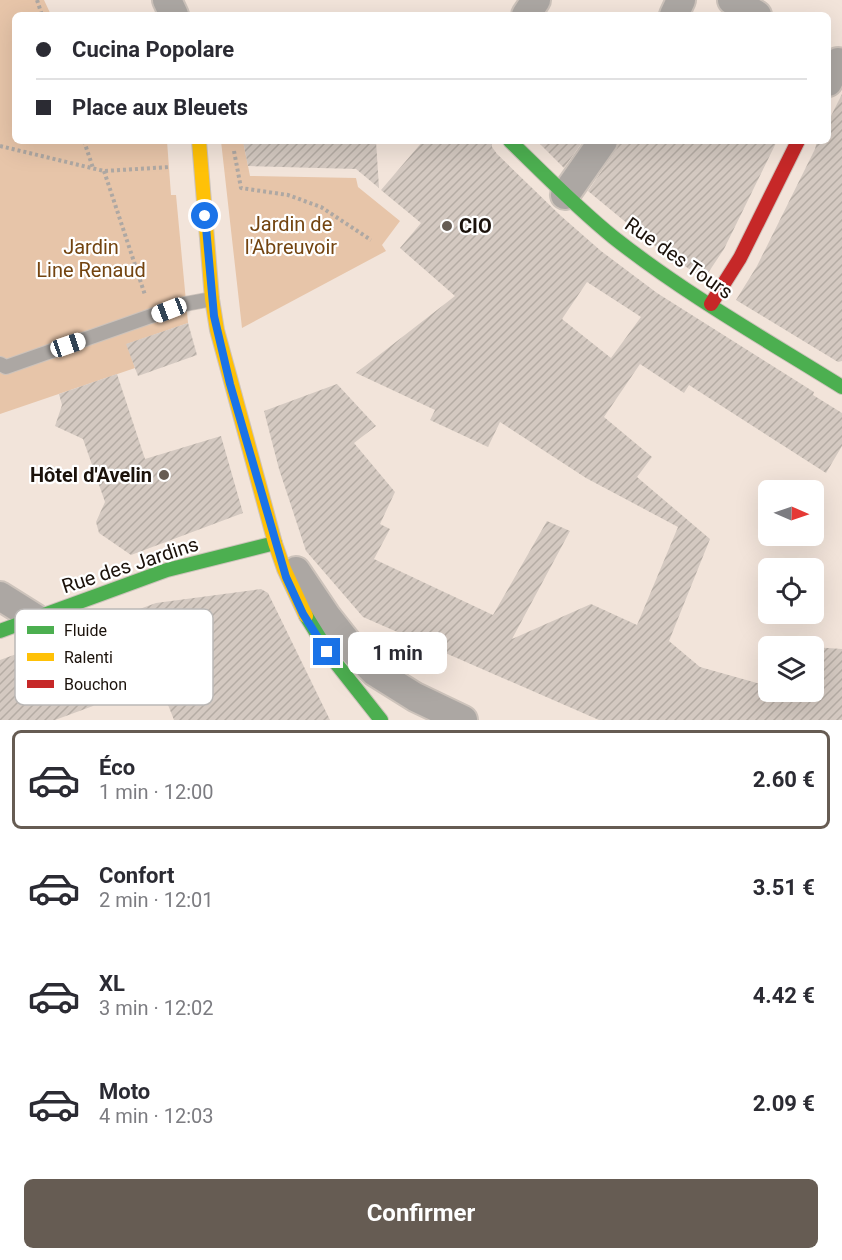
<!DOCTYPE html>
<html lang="fr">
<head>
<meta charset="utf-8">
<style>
	:root { --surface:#fff; --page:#f7f7f7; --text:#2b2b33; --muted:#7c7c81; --line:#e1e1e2; --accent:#665c53 }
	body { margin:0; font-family:Roboto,sans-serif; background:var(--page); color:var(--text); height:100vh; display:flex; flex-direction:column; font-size:22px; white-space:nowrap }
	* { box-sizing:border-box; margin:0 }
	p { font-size:20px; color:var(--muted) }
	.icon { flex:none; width:33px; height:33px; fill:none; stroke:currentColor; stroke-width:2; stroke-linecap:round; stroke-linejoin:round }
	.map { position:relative; height:720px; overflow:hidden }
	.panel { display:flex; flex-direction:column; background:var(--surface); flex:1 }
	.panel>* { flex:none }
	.top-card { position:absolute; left:12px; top:12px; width:819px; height:132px; border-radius:9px; box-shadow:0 6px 24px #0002; display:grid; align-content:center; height:132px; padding:0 24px; background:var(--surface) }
	.needle { width:39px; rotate:92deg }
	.tools { position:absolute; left:758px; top:480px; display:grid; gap:12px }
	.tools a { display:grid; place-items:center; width:66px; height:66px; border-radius:9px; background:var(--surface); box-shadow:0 6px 24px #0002; font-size:30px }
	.end { position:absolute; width:27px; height:27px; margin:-14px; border:8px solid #1a73e8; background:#fff; box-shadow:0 0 0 3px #fff }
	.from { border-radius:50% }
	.bubble { position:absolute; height:42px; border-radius:9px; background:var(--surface); box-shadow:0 6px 24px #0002; font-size:20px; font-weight:700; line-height:42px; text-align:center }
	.car { position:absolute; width:18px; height:36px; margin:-18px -9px; border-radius:8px; box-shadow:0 0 4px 2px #0007; background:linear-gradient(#fff 24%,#345 0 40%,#fff 0 76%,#345 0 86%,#fff 0) }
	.top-card b { display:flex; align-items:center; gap:21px; height:57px; font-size:22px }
	.top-card b+b { border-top:2px solid var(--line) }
	.top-card i { width:15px; height:15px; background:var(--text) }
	ul { padding:10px 0 0; list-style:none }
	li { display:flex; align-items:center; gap:18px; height:99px; margin:0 12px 9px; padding:0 12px; border:3px solid transparent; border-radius:9px }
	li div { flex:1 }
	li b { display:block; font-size:22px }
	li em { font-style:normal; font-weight:700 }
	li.active { border-color:var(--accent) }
	li>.icon { width:54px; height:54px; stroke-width:1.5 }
	.action { display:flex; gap:12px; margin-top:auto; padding:12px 24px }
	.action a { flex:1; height:69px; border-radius:9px; background:var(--accent); color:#fff; font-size:24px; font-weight:700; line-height:69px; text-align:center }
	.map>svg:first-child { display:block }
	.park { fill:#e7c5a9 }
	.building { fill:url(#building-hatch); fill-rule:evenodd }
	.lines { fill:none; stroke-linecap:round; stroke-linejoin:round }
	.lane-casing { stroke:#cdc3bb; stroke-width:16 }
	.street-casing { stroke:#cdc3bb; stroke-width:32 }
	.fast-casing { stroke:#cdc3bb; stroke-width:16 }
	.slow-casing { stroke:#cdc3bb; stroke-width:16 }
	.jam-casing { stroke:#cdc3bb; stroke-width:16 }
	.path { stroke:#aea8a3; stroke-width:4; stroke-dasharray:3 3; stroke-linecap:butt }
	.lane { stroke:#aca7a3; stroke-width:14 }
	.street { stroke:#aca7a3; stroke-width:28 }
	.fast { stroke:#4caf50; stroke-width:14 }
	.slow { stroke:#ffc107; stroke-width:14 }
	.jam { stroke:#c62828; stroke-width:14 }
	.route { stroke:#1a73e8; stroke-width:8 }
	.poi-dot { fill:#665c53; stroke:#fff; stroke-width:2 }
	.labels { text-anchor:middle; stroke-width:4.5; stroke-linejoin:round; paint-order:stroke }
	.park-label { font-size:20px; fill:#734410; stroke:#fff }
	.poi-label { font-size:20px; font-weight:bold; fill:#1b120b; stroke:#fff; text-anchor:start }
	.street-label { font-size:20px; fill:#1b120b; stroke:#fff }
	.key { fill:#fff; stroke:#bbb8b6; stroke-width:1.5 }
	.key-label { font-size:16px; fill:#1b120b }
</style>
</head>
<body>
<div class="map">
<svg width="842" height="720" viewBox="0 0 842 720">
	<defs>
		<pattern id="building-hatch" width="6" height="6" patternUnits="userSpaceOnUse" patternTransform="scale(1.5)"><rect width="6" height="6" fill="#d4c9c1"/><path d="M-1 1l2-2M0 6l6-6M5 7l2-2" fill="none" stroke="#b5aca4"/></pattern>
	</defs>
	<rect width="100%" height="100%" fill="#f2e4da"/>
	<g class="park">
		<path d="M0 0H44L51 15H15V141H167L171 195H176L188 323 127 344 135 368 0 414Z"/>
		<path d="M221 141H243L250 176 356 178 358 187 400 221 382 245 386 251 242 328Z"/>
	</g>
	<g class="building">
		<path d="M842 94V361L838 362 736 300 757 266 815 149 817 141H828V122Z"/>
		<path d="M243 141H376L379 188 356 169 248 166Z"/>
		<path d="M423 141H492V147L497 154 561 216 601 251 657 293 814 392 813 395 842 413V446L826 473 689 385 684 393 640 364 604 417 652 457 637 477 710 539 669 641 700 667 768 686V692H790L801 694V692H813V647L842 649V720H599L363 617 306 551 279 469 264 411 337 384 376 426 354 443 395 492 380 524 390 529 374 559 493 615 547 521 570 531 512 639 591 604 637 625 678 527 586 478 500 422 488 447 430 420 435 410 356 373 455 296 400 248 421 223 381 190ZM587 282 641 317 611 358 562 319Z"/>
		<path d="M537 141H583L564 168Z"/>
		<path d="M619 141H777L724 249 704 279 651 243 588 191 616 150Z"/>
		<path d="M188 323 197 355 138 376 126 344Z"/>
		<path d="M117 374 145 459 221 436 243 513 131 555 99 533 96 522 105 502 83 439 55 426 62 405 59 394Z"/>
		<path d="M261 589 268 593 330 720H174L157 677 98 699 93 706 55 720H0V660L156 603Z"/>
	</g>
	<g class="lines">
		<g class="lane-casing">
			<path id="lane" d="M0 364 6 367 185 304 212 299"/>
		</g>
		<g class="street-casing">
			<g id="street">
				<path d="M167 0 174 15"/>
				<path d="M732 0 757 15"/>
				<path d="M526 15 536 0"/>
				<path d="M674 15 681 0"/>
				<path d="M828 82 838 62"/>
				<path d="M565 195 603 141"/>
				<path d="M296 571 327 617 353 650 375 672 415 697 463 720"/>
				<path d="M0 596 35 618"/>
			</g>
		</g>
		<g class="fast-casing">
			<g id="fast">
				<path d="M510 141C544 174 577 208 613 237 685 294 765 339 842 387"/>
				<path d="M306 616 332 658 381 720"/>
				<path d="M0 631 167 570 275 543"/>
			</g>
		</g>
		<g class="slow-casing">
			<path id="slow" d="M199 141 212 299 217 330 275 543 284 569 306 616"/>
		</g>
		<g class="jam-casing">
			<path id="jam" d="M711 304 740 258 798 141"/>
		</g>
		<g class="path">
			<path d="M37 0 42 15"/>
			<path d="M84 141 93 168"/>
			<path d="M0 146 104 171 170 167"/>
			<path d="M234 151 241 188 288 195 321 207 371 240"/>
			<path d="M104 171 145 295"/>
		</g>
		<use href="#lane" class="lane"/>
		<use href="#street" class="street"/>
		<use href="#fast" class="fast"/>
		<use href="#slow" class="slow"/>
		<use href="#jam" class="jam"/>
	</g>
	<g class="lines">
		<path class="route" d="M205 216 214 316 230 384 286 577 303 614 327 652"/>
	</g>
	<g class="poi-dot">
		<circle cx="447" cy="226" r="6"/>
		<circle cx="164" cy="475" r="6"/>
	</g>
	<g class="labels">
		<g class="park-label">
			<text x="291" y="231">Jardin de<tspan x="291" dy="23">l'Abreuvoir</tspan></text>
			<text x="91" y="254">Jardin<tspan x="91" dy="23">Line Renaud</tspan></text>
		</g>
		<g class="poi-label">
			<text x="459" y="233">CIO</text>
			<text x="152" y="482" text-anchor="end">Hôtel d'Avelin</text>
		</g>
		<g class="street-label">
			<text transform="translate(679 258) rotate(35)" y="7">Rue des Tours</text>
			<text transform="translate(130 565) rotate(-18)" y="7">Rue des Jardins</text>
		</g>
	</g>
	<rect x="15" y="609" width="198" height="96" rx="9" class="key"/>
	<rect x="27" y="626" width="27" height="8" fill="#4caf50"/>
	<rect x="27" y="653" width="27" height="8" fill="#ffc107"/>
	<rect x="27" y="680" width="27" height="8" fill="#c62828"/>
	<g class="key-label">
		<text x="64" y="636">Fluide</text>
		<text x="64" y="663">Ralenti</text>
		<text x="64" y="690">Bouchon</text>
	</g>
</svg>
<div class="tools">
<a><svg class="needle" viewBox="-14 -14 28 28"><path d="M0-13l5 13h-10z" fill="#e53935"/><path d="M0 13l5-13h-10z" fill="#7c7c81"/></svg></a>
<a><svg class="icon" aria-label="locate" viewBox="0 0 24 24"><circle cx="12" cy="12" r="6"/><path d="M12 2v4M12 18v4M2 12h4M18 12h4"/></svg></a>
<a><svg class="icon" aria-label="layers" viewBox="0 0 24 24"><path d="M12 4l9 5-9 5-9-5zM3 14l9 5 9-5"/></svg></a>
</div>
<i class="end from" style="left:205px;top:216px"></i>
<i class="end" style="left:327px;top:652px"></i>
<div class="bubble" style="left:348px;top:632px;width:99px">1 min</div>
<i class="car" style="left:169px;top:310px;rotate:249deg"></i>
<i class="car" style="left:68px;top:345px;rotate:71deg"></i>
<div class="top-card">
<b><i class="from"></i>Cucina Popolare</b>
<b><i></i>Place aux Bleuets</b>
</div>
</div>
<section class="panel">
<ul>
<li class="active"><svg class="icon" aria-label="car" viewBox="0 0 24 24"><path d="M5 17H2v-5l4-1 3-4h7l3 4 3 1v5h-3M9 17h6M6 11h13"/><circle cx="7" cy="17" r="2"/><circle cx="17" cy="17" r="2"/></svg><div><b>Éco</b><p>1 min · 12:00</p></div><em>2.60 €</em></li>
<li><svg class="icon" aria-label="car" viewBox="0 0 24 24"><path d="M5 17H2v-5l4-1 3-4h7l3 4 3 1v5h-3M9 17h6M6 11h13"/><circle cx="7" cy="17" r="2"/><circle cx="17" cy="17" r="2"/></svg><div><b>Confort</b><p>2 min · 12:01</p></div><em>3.51 €</em></li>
<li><svg class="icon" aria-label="car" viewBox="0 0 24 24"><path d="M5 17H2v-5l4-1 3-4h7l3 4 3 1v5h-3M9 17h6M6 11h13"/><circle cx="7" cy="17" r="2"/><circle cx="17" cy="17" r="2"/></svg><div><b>XL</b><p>3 min · 12:02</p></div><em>4.42 €</em></li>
<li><svg class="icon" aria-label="car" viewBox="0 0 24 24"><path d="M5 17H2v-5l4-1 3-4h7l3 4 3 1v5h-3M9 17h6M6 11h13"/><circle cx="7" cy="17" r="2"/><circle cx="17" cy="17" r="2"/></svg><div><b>Moto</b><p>4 min · 12:03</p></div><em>2.09 €</em></li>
</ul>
<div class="action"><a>Confirmer</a></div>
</section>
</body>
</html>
